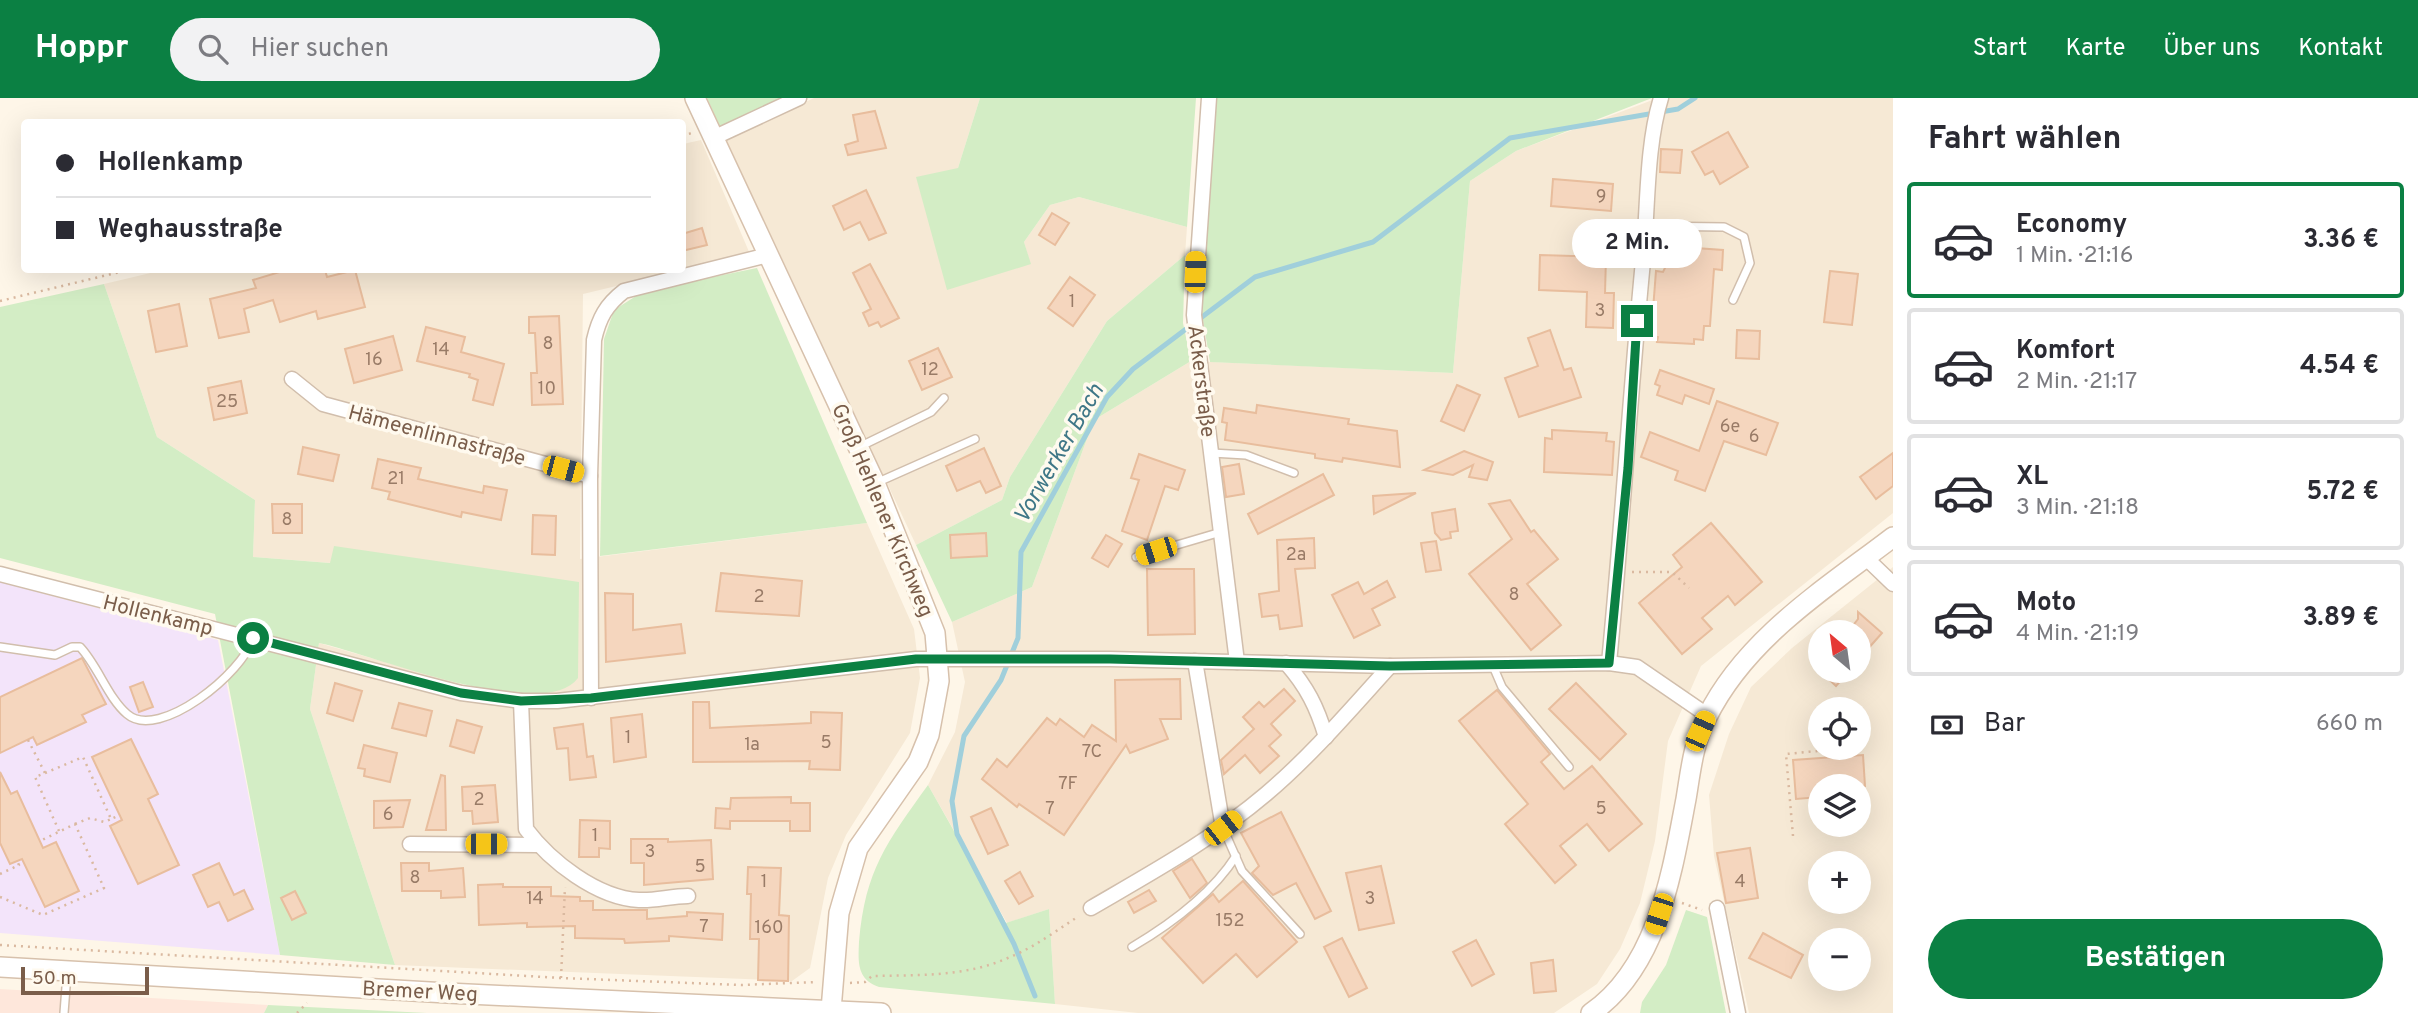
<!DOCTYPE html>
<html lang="de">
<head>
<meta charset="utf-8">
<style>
	:root { --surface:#fff; --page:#f2f2f3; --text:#2b2b33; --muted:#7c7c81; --line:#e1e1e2; --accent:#0b8043 }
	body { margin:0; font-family:Overpass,sans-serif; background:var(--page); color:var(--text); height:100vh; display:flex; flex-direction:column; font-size:26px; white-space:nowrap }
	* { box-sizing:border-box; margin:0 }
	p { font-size:23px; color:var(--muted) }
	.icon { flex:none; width:38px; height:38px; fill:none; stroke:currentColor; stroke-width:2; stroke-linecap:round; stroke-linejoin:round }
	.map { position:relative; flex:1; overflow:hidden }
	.details { display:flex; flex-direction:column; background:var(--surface); width:525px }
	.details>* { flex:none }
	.top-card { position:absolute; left:21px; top:21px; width:665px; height:154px; border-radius:7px; box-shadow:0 7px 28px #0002; display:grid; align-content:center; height:154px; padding:0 35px; background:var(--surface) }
	.needle { width:46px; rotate:331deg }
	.fabs { position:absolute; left:1808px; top:522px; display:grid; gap:14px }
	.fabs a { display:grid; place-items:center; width:63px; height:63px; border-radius:50%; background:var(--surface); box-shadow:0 7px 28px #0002; font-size:35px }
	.scale { position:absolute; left:21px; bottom:18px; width:128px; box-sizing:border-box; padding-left:7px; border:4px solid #7a5d4a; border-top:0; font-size:19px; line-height:24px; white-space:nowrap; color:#7a5d4a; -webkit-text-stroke:5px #fffaef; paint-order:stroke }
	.end { position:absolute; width:32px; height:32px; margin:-16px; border:9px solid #0b8043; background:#fff; box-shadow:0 0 0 4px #fff }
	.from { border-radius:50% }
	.bubble { position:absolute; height:49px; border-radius:24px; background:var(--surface); box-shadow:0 7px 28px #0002; font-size:23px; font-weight:700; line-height:49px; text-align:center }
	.car { position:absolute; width:21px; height:42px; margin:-21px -10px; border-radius:9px; box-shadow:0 0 5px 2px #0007; background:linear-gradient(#f5c518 24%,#345 0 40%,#f5c518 0 76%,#345 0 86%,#f5c518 0) }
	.top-card b { display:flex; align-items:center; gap:24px; height:66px; font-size:26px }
	.top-card b+b { border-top:2px solid var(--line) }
	.top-card i { width:18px; height:18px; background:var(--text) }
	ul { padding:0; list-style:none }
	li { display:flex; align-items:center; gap:21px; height:116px; margin:0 14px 10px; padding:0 21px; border:4px solid var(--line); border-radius:7px }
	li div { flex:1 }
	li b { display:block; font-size:26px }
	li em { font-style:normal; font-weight:700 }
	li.on { border-color:var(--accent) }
	li>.icon { width:63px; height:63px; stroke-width:1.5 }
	h2 { padding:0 35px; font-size:32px; line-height:84px }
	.pay { display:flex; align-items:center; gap:18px; height:77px; padding:0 35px; font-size:26px }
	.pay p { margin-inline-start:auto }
	.button { display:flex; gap:14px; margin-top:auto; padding:14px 35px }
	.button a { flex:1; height:80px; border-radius:42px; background:var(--accent); color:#fff; font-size:28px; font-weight:700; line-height:80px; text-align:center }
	header { display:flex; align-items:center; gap:42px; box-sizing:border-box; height:98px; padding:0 35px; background:var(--accent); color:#fff }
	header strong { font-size:33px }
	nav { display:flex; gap:38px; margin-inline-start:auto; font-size:24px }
	.search { width:490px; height:63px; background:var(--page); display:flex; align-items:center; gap:18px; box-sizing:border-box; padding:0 24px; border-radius:38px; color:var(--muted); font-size:26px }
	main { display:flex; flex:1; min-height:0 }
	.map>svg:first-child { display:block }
	.residential { fill:#f6e9d5; fill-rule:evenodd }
	.commercial { fill:#fee7db }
	.education { fill:#f3e4fa }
	.green { fill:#d3edc5 }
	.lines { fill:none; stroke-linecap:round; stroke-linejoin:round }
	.stream { stroke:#a0cfdb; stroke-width:5 }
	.building { fill:#f5d6be; stroke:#e8bd9d; stroke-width:2 }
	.service-casing { stroke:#d1beac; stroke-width:10 }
	.minor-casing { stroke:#d1beac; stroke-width:17 }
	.secondary-casing { stroke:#d7c1ac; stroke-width:22 }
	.path { stroke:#dab9a0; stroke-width:2.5; stroke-dasharray:2 5; stroke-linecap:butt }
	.service { stroke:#fff; stroke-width:7 }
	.minor { stroke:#fff; stroke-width:14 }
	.secondary { stroke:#fff; stroke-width:19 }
	.route { stroke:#0b8043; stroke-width:9 }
	.labels { text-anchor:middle; stroke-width:7; stroke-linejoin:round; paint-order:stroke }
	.number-label { font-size:18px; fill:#997b67 }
	.street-label { font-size:21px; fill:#7a5d4a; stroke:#fffaef }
	.water-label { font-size:23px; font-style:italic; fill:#3f7787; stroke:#fffaef }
</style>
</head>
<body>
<header>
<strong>Hoppr</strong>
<div class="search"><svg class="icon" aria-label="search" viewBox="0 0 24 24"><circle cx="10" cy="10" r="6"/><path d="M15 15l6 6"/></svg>Hier suchen</div>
<nav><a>Start</a><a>Karte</a><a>Über uns</a><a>Kontakt</a></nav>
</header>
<main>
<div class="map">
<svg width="1893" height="915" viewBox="0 0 1893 915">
	<rect width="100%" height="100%" fill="#fef6e8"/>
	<g class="residential">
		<path d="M814 0H980L958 70 1030 165 1024 144 1050 107 1079 99 1187 129 1185 157 1107 223 1010 379 1002 402 916 447 726 41Z"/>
		<path d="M1658 0H1893V415L1701 568 1668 643 1655 743 1640 805 1620 851 1597 886 1554 915H1138L1055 906 1049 811 1007 825 928 687 955 634 965 584 952 524 1032 489 1094 322 1191 263 1453 275 1470 83 1516 53Z"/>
		<path d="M701 42 750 156 583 196 580 461 867 425 914 531 920 580 910 635 846 737 828 780 810 870 792 883 395 867 310 611 319 545 485 593 335 449 331 465 253 459 255 402 157 339 104 186 163 172H682L683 46Z"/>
		<path d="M1893 469V915H1749L1714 758 1709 697 1729 636 1751 589 1792 550ZM1820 534H1858V572H1820ZM1820 611H1858V649H1820ZM1820 688H1858V726H1820ZM1820 765H1858V803H1820ZM1820 842H1858V880H1820Z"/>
	</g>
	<path class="commercial" d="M0 891 268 907 264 915H0Z"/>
	<path class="education" d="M0 484 218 542 280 857 0 835Z"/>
	<g class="green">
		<path d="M707 0H786L721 31Z"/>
		<path d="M980 0H1196L1187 129 1079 99 1050 107 1024 144 1031 166 947 192 916 79 958 70Z"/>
		<path d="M1216 0H1652L1516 53 1470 83 1453 275 1210 264 1202 216Z"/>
		<path d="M1185 157 1183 225 1191 263 1094 322 1032 489 952 524 916 447 1002 402 1010 379 1107 223Z"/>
		<path d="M757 170 867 425 600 458 604 241 614 212 644 193Z"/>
		<path d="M104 186 157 339 255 402 253 459 330 465 334 448 579 484 578 580C543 627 368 555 319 545L310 611 395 867 280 857 215 516 0 460V209Z"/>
		<path d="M928 687 1006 825 1049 811 1055 906 879 889C857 881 858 865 859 844 865 772 887 744 928 687Z"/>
		<path d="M1686 812 1707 819 1726 915H1640L1642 904 1666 867Z"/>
		<path d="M268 907 427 915H264Z"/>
	</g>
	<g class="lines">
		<path class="stream" d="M1035 898 1014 846 957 736 952 703 964 638 1001 582 1018 540 1021 454 1107 299 1133 271 1255 179 1373 144 1510 40 1678 11 1695 0"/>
	</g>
	<g class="building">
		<path d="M875 13 886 50 848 57 845 47 858 43 853 17Z"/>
		<path d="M1728 34 1748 69 1720 86 1713 73 1705 77 1692 54Z"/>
		<path d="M1661 51 1682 52 1680 75 1660 74Z"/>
		<path d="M1553 81 1613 86 1611 113 1551 108Z"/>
		<path d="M866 92 886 135 869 142 860 124 844 132 833 108Z"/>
		<path d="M1052 115 1069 125 1055 147 1039 137Z"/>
		<path d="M702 130 707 147 682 153V136Z"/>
		<path d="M1667 148 1723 152 1722 172 1714 171 1710 228H1704L1703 242 1694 241V246L1657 244 1658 239 1651 238 1656 173 1663 174 1666 168Z"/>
		<path d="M1540 157 1606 159 1605 195H1614L1613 230 1586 229 1587 194 1539 192Z"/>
		<path d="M870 166 899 220 881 229 878 224 869 228 863 215 871 211 853 175Z"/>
		<path d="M286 172H325L327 179 355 172 365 209 318 221 316 213 280 224 273 202 244 211 249 234 219 240 210 201 256 190 253 182Z"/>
		<path d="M1830 173 1858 176 1852 227 1824 224Z"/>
		<path d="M1070 179 1095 197 1073 228 1048 210Z"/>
		<path d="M179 206 187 248 156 254 148 213Z"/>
		<path d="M559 218 563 306 532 307 531 275H537L535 235H529V219Z"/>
		<path d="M426 229 465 239 461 254 504 266 493 307 473 302 478 282 469 279 470 276 417 263Z"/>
		<path d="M1550 232 1564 272 1571 270 1581 299 1519 319 1505 280 1538 268 1528 240Z"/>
		<path d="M1737 232 1760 233 1759 261 1736 260Z"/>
		<path d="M393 238 402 272 354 285 345 251Z"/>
		<path d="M938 250 952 279 922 292 909 263Z"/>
		<path d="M1660 272 1714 291 1709 306 1685 297 1682 306 1657 297 1660 288 1655 286Z"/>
		<path d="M241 283 247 315 214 322 208 290Z"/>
		<path d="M1457 287 1480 297 1464 333 1441 323Z"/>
		<path d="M1717 303 1778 325 1766 357 1724 343 1705 393 1675 382 1678 373 1641 359 1650 334 1699 353Z"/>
		<path d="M1257 307 1349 321 1348 326 1397 333 1400 369 1343 360 1342 364 1315 360V356L1225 342 1227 325 1222 324 1224 310 1256 315Z"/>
		<path d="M1552 332 1607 335 1606 343 1614 344 1612 377 1544 374 1545 340 1552 341Z"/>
		<path d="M303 349 339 357 333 383 298 376Z"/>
		<path d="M984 350 1001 388 986 395 980 383 957 393 946 368Z"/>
		<path d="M1464 353 1493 364 1487 382 1469 379 1473 367 1453 377 1424 372Z"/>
		<path d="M1893 355V388L1876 401 1860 379Z"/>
		<path d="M1139 356 1185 372 1178 392 1165 388 1147 442 1122 433 1139 382 1131 380Z"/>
		<path d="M378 361 421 370 418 381 483 395 484 388 507 392 501 422 462 414 461 419 388 401 390 394 372 390Z"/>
		<path d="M1239 366 1244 396 1226 399 1222 369Z"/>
		<path d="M1323 376 1334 397 1258 436 1248 416Z"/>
		<path d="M1416 395 1374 416 1373 398Z"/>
		<path d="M1510 402 1531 434 1534 432 1558 461 1527 486 1561 527 1531 552 1469 476 1512 441 1489 406Z"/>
		<path d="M272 406H302V435H273Z"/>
		<path d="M1455 411 1458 433 1450 434 1451 440 1441 442 1435 435 1432 415Z"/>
		<path d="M533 417 556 418 555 457 532 456Z"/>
		<path d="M1711 425 1762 484 1735 507 1728 498 1702 520 1712 531 1682 556 1639 505 1682 469 1673 457Z"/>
		<path d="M986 435 987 458 951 460 950 437Z"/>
		<path d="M1106 437 1122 446 1108 469 1092 460Z"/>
		<path d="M1314 440 1315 470 1295 471 1302 528 1280 531 1278 517 1262 519 1259 496 1279 493 1277 442Z"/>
		<path d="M1436 443 1441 472 1426 474 1421 445Z"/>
		<path d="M1147 471H1194L1195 536 1148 537Z"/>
		<path d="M721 475 802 483 799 518 716 513Z"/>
		<path d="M1387 483 1395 499 1372 511 1380 527 1354 540 1332 497 1358 484 1364 496Z"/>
		<path d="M605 495 633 496V532L681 526 685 555 606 564Z"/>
		<path d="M1858 514 1882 535 1858 562V534H1848L1858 521Z"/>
		<path d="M82 560 106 606 82 617 86 624 37 647 33 639 0 655V599Z"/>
		<path d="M1819 572H1850L1836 588Z"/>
		<path d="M1180 581 1181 621H1160L1168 641 1130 655 1126 647 1064 737 1019 706 1017 709 982 681 997 661 1007 669 1047 620 1056 627 1060 621 1084 639 1092 627 1116 643 1115 582Z"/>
		<path d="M143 584 153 609 139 614 130 589Z"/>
		<path d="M335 585 362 593 353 623 327 615Z"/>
		<path d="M1576 585 1626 636 1600 662 1549 611Z"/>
		<path d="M1284 591 1295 603 1271 626 1281 637 1269 648 1279 658 1260 675 1245 657 1224 676 1221 662 1254 631 1243 619 1259 604 1264 609Z"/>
		<path d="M1497 592 1550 656 1541 664 1564 691 1592 668 1642 726 1609 753 1587 726 1560 748 1576 767 1555 785 1505 726 1528 706 1459 623Z"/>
		<path d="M693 604H709L710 630 811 625V614L842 615 840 672 809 671 810 663 693 664Z"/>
		<path d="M399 605 432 613 426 638 392 630Z"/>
		<path d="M642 616 646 659 614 664 611 620Z"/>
		<path d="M457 622 482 629 474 655 450 648Z"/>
		<path d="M583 626 587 659 593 658 596 679 570 682 568 650 557 651 554 630Z"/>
		<path d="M131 641 158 696 148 701 179 767 138 786 110 728 122 722 92 659Z"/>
		<path d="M364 647 397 655 390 684 364 678 365 671 358 670Z"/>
		<path d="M1863 657 1865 688H1820V699L1796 701 1793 662Z"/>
		<path d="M0 674 11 696 17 693 43 750 56 744 79 793 45 809 22 761 10 766 0 745Z"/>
		<path d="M441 677 445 678 446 732H426Z"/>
		<path d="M495 687 498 724 473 726 472 713H463L462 689Z"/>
		<path d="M791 699V705H810V733H790V723H730V731L715 730 716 710 730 711 731 700Z"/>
		<path d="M410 702 403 729 374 730V703Z"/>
		<path d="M991 710 1008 747 988 756 971 719Z"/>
		<path d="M1281 714 1331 813 1315 821 1296 785 1273 797 1252 775 1259 768 1241 735Z"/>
		<path d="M580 722 610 723V751L599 750V759H579Z"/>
		<path d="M631 741H668V744L711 742 713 781 644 787V765H631Z"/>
		<path d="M1750 750 1758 800 1726 805 1717 755Z"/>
		<path d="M1192 761 1207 785 1190 800 1173 773Z"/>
		<path d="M219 765 234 797 244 792 253 811 228 823 219 804 208 809 193 777Z"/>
		<path d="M401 765H429V773L463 770 465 799 441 800V793H402Z"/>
		<path d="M1381 768 1394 825 1359 832 1346 775Z"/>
		<path d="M748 769 781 770 779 817 789 818 788 883 758 882 759 841H750L751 796H747Z"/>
		<path d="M1020 774 1033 798 1019 806 1005 783Z"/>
		<path d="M1243 783 1297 844 1257 879 1236 856 1203 885 1162 840 1213 796 1219 804Z"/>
		<path d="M503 786V789H551V798L580 799V803H593V812H647V821L687 818V814L723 816 722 842 669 838V843L625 845 624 841 575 840V828L527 829V825L479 827 478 787Z"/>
		<path d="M1149 792 1156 803 1134 815 1128 804Z"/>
		<path d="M295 793 306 815 292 822 281 800Z"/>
		<path d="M1763 835 1803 857 1791 880 1749 860Z"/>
		<path d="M1342 840 1367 890 1349 899 1324 849Z"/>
		<path d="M1476 842 1494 876 1472 888 1453 854Z"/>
		<path d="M1553 862 1556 893 1534 895 1531 865Z"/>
	</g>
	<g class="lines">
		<g class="service-casing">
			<g id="service">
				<path d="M1646 128 1724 129 1744 139 1750 165 1733 202"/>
				<path d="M861 348 931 314 944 300"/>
				<path d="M1212 355 1246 357 1294 375"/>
				<path d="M876 385 975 341"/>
				<path d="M1136 459 1221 434"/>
				<path d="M0 549 55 557 72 549H80C98 568 108 600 127 616 159 644 245 573 252 541"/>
				<path d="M1493 568 1502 589 1569 669"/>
				<path d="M1223 730 1242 773 1300 836"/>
				<path d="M1132 849C1171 826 1211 797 1236 758"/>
				<path d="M64 915 67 876"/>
			</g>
		</g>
		<g class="minor-casing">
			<g id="minor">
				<path d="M1209 0 1194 217 1237 564"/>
				<path d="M713 40 799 0"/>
				<path d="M292 281 323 306 590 378"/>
				<path d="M1866 460 1893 486"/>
				<path d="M0 476 461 595 521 603H557L916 561H1110L1390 568 1609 565 1637 569 1707 617"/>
				<path d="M1195 563 1223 730"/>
				<path d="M1286 565C1307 589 1317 609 1326 639"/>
				<path d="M1609 565C1622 431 1630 297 1643 163 1648 112 1646 48 1661 0"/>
				<path d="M591 600 590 378 594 242C599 220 606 207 624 193L768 157"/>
				<path d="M521 603 526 731C550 763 597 800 639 802 655 803 671 798 688 798"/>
				<path d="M410 746 537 747"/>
				<path d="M1091 810C1151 775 1213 741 1266 696 1311 658 1350 612 1390 568"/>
				<path d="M1717 810 1738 915"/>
			</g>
		</g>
		<g class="secondary-casing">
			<g id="secondary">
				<path d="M695 0 875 385 935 535 939 583 929 637 918 664 858 750 839 815 831 912"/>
				<path d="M0 869 447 895 881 915"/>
				<path d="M1591 915C1658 869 1672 774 1686 701 1691 671 1693 646 1707 619 1746 540 1825 491 1893 439"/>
			</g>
		</g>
		<g class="path">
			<path d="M682 37 693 35"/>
			<path d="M0 203 128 172"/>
			<path d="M1632 474H1672L1689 490"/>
			<path d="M28 642 45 675 35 679 59 733"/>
			<path d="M45 675 83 659 111 721 120 717"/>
			<path d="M75 726 90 720 104 724 111 721"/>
			<path d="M1793 738 1786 656 1848 650"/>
			<path d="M0 776 19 767 17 763"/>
			<path d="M0 799 43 817 104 790 75 726 40 743"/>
			<path d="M1682 805 1702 812"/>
			<path d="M0 847 561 880 741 887 816 884"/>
			<path d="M561 880 565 789"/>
			<path d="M850 885 865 884 872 878C918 877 967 879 1010 859 1035 849 1057 832 1079 818"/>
			<path d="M297 915 307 905"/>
		</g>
		<use href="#service" class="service"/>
		<use href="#minor" class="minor"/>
		<use href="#secondary" class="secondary"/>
	</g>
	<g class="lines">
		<path class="route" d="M253 540 461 595 521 603 591 600 916 561H1110L1390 568 1609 565 1628 370 1637 223"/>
	</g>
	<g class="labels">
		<g class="number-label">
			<text x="1601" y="104">9</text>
			<text x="1072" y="209">1</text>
			<text x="1600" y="218">3</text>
			<text x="548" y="251">8</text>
			<text x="441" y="257">14</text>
			<text x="374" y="267">16</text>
			<text x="930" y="277">12</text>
			<text x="547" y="296">10</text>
			<text x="227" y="309">25</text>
			<text x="1730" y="334">6e</text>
			<text x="1754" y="344">6</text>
			<text x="396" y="386">21</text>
			<text x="287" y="427">8</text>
			<text x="1296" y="462">2a</text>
			<text x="1514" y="502">8</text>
			<text x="759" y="504">2</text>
			<text x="628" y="645">1</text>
			<text x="826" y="650">5</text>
			<text x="752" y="652">1a</text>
			<text x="1092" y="659">7C</text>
			<text x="1068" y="691">7F</text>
			<text x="479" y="707">2</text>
			<text x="1050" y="716">7</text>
			<text x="1601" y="716">5</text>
			<text x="388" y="722">6</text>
			<text x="595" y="743">1</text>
			<text x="650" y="759">3</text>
			<text x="700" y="774">5</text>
			<text x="415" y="785">8</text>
			<text x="764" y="789">1</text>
			<text x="1740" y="789">4</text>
			<text x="535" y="806">14</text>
			<text x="1370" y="806">3</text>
			<text x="1230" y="828">152</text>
			<text x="704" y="834">7</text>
			<text x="769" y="835">160</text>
		</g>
		<g class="street-label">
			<text transform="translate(1202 283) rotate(83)" y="7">Ackerstraße</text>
			<text transform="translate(437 337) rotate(15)" y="7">Hämeenlinnastraße</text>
			<text transform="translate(883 412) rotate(67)" y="7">Groß Hehlener Kirchweg</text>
			<text transform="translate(158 517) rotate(14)" y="7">Hollenkamp</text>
			<text transform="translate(420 893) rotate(3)" y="7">Bremer Weg</text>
		</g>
		<g class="water-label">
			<text transform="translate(1058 355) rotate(-60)" y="8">Vorwerker Bach</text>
		</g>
	</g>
</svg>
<div class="fabs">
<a><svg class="needle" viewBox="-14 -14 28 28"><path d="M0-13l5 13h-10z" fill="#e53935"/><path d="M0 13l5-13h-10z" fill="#7c7c81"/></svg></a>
<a><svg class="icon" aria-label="locate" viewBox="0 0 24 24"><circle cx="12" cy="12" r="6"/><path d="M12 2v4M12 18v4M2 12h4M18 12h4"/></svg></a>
<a><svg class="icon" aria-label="layers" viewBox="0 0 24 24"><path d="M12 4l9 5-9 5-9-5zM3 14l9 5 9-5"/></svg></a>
<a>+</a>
<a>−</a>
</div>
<div class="scale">50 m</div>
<i class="end from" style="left:253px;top:540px"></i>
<i class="end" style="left:1637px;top:223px"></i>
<div class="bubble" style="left:1572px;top:121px;width:130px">2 Min.</div>
<i class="car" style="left:1195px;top:174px;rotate:2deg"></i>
<i class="car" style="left:563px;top:371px;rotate:105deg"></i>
<i class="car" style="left:1156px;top:453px;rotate:252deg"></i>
<i class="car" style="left:1700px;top:633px;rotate:24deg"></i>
<i class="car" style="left:1223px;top:730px;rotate:52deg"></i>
<i class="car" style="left:486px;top:746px;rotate:90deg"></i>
<i class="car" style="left:1659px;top:816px;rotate:198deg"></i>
<div class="top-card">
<b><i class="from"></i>Hollenkamp</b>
<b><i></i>Weghausstraße</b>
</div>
</div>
<section class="details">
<h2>Fahrt wählen</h2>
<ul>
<li class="on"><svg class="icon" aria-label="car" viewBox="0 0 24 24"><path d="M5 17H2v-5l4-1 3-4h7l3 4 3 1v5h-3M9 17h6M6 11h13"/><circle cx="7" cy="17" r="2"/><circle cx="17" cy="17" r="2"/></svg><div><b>Economy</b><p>1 Min. · 21:16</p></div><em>3.36 €</em></li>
<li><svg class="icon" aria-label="car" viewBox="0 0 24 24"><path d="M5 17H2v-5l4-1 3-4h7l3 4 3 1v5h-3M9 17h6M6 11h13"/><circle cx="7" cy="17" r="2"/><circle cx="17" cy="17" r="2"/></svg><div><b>Komfort</b><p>2 Min. · 21:17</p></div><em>4.54 €</em></li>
<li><svg class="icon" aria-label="car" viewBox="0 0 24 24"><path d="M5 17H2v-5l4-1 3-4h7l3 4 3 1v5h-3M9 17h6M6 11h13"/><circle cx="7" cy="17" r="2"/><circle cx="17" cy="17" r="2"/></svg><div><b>XL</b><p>3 Min. · 21:18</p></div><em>5.72 €</em></li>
<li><svg class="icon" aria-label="car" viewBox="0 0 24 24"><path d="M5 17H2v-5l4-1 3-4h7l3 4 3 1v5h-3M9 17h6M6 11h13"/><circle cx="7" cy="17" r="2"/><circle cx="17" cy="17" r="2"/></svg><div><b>Moto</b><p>4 Min. · 21:19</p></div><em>3.89 €</em></li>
</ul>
<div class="pay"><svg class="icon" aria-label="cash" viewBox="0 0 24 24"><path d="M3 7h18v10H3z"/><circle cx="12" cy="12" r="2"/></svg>Bar<p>660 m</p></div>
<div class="button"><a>Bestätigen</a></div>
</section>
</main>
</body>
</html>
